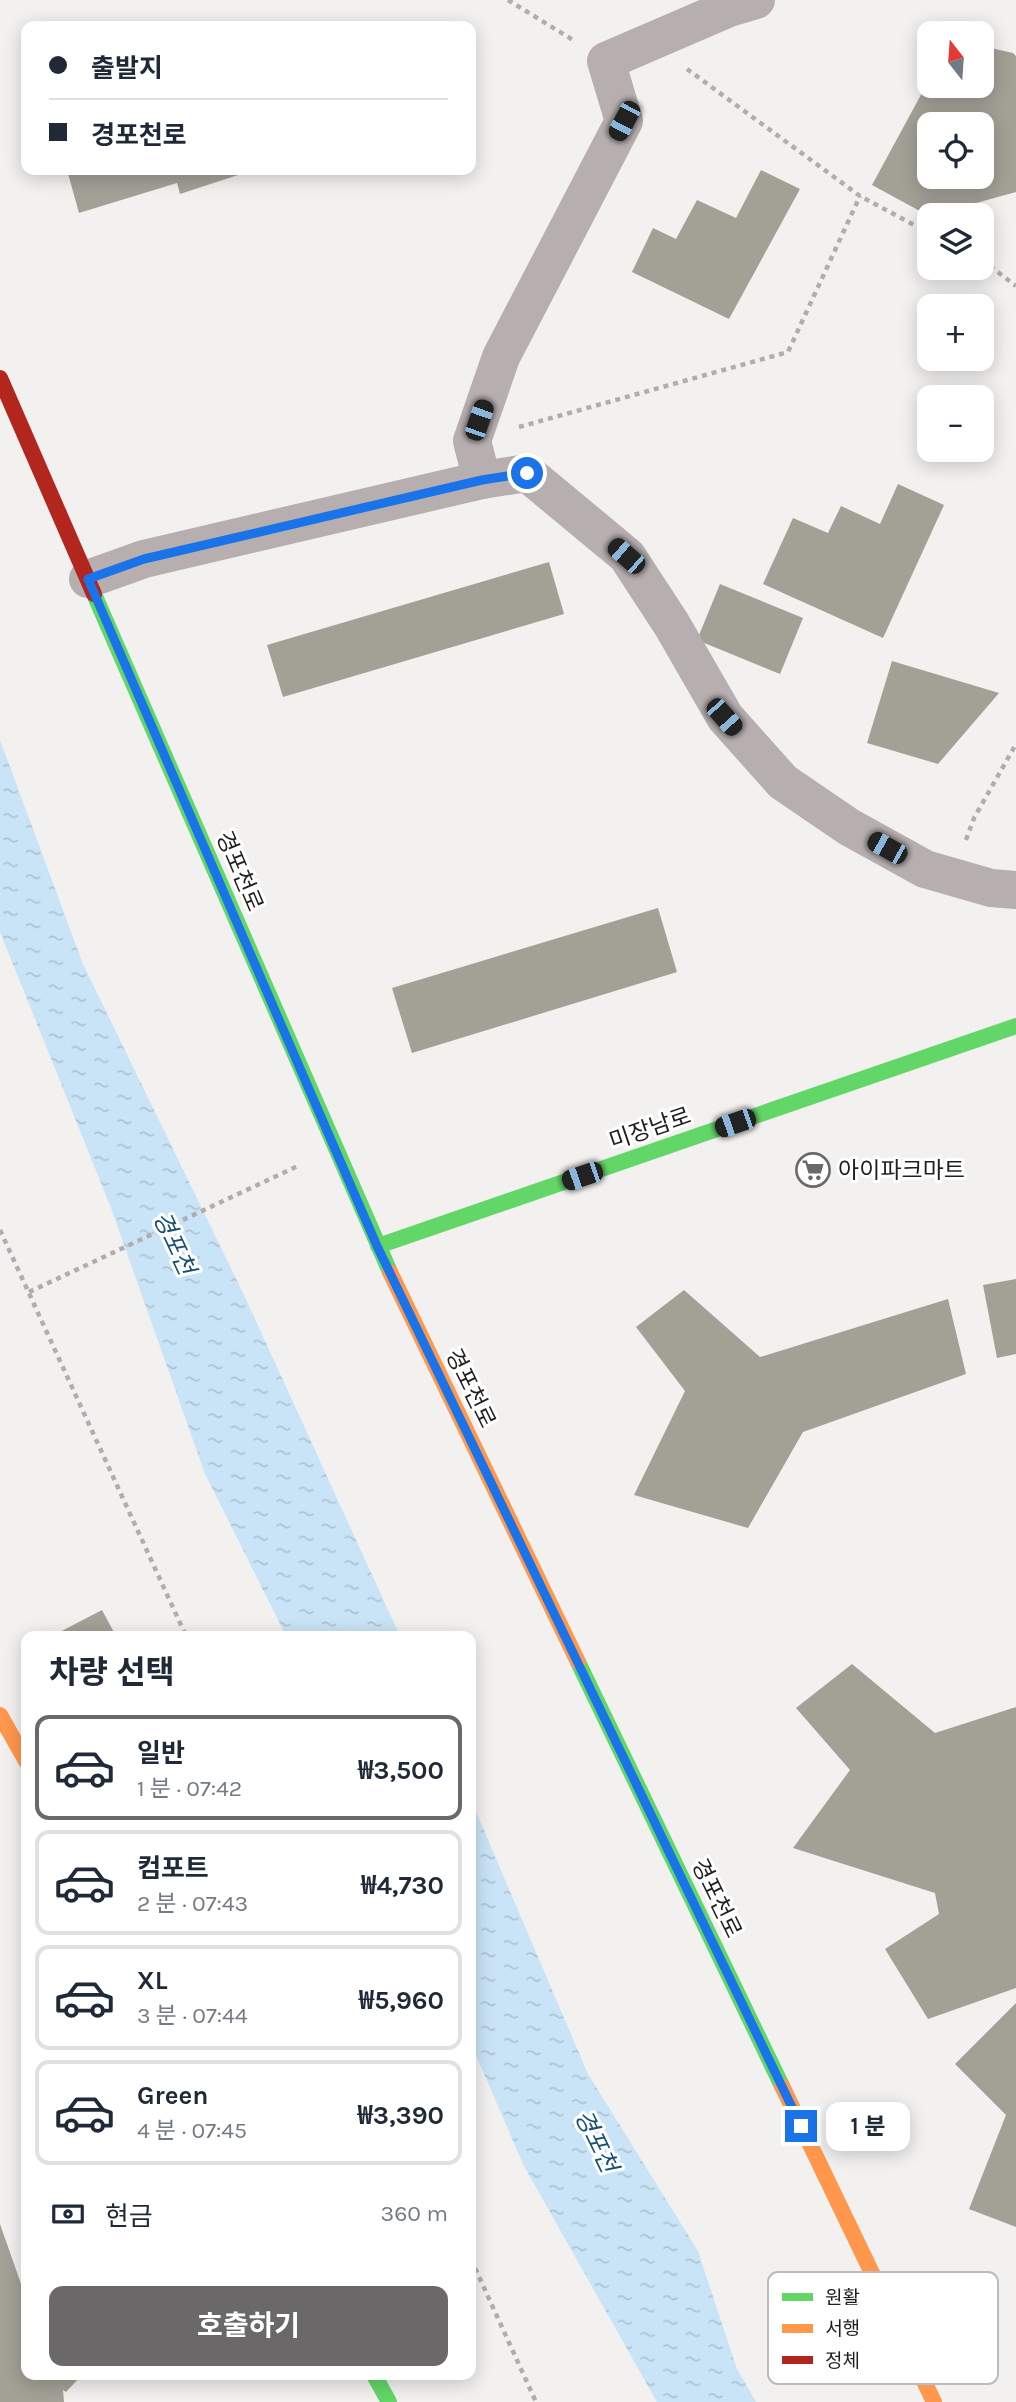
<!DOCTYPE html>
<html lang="ko">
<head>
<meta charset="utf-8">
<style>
	:root { --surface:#fff; --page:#f2f2f3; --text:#1f2937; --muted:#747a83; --line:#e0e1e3; --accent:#6a6868 }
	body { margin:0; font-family:Karla,"Noto Sans KR",sans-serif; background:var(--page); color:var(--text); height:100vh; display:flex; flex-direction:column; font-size:26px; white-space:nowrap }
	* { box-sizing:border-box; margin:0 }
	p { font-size:23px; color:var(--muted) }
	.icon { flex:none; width:38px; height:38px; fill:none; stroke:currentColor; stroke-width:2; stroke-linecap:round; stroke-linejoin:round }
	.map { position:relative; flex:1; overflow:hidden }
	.panel { position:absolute; left:21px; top:1631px; width:455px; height:749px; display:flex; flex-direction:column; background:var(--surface); border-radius:14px; box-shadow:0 4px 18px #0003 }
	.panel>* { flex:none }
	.top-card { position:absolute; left:21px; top:21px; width:455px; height:154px; border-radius:14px; box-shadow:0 4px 18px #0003; display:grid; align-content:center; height:154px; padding:0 28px; background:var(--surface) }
	.needle { width:46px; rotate:343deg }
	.tools { position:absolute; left:917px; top:21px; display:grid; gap:14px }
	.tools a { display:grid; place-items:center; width:77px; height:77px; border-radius:14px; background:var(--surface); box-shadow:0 4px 18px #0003; font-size:35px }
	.end { position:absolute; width:32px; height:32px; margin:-16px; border:9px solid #1a73e8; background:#fff; box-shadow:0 0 0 4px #fff }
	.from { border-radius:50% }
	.bubble { position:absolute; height:49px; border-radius:14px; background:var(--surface); box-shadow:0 4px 18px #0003; font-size:23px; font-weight:700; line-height:49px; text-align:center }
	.car { position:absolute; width:21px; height:42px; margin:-21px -10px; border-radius:9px; box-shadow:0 0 5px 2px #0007; background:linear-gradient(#222 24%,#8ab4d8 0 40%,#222 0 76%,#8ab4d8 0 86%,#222 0) }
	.top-card b { display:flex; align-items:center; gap:24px; height:66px; font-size:26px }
	.top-card b+b { border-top:2px solid var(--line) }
	.top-card i { width:18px; height:18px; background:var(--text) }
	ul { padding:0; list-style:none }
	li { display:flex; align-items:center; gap:21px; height:105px; margin:0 14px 10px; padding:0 14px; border:4px solid var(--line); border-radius:14px }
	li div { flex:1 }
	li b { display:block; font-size:26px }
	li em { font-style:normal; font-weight:700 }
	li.on { border-color:var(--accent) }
	li>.icon { width:63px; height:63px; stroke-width:1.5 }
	h2 { padding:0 28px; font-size:32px; line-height:84px }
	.pay { display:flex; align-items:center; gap:18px; height:77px; padding:0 28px; font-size:26px }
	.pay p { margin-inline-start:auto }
	.button { display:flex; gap:14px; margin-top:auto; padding:14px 28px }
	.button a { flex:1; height:80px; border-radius:14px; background:var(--accent); color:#fff; font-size:28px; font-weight:700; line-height:80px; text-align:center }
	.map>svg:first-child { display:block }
	.water { fill:url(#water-ripples) }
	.building { fill:#a3a096; fill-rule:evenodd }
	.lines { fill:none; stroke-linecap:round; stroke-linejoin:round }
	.path { stroke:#b1adae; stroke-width:4.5; stroke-dasharray:5 5; stroke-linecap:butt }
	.street { stroke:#b6aeaf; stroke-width:38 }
	.fast { stroke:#63d668; stroke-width:16 }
	.slow { stroke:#ff974d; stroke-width:16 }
	.jam { stroke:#b3261e; stroke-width:16 }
	.route { stroke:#1a73e8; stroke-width:9 }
	.labels { text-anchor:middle; stroke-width:6; stroke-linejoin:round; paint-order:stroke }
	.street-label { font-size:23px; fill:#201f1e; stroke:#fff }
	.poi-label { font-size:23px; fill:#201f1e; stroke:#fff; text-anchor:start }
	.water-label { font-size:24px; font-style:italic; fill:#155170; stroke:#fff }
	.key { fill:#fff; stroke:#bcbcbc; stroke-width:2 }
	.key-label { font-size:19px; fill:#201f1e }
</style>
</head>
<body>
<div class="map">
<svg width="1016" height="2402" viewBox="0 0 1016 2402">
	<defs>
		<pattern id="water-ripples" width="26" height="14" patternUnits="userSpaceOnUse" patternTransform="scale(1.75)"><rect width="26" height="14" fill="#c9e4f6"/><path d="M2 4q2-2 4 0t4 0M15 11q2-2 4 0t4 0" fill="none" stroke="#acc3d2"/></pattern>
	</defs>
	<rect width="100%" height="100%" fill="#f2f1f0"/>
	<g class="water">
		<path d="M0 740 83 964 244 1295 400 1636H286L205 1474 111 1208 0 932Z"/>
		<path d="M471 1800 588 2074 698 2251 737 2369 756 2402H657L524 2166 471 2044Z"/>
	</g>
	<g class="building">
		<path d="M982 46 1013 53 1016 56V192L929 216 872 185 929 80V86H982ZM929 124H982V177H929Z"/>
		<path d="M67 170H237L238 175 180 194 177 183 79 213Z"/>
		<path d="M761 170 800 189 729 319 632 272 653 228 676 239 697 200 736 218Z"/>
		<path d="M898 484 944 505 883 638 763 584 793 518 828 533 841 506 880 524Z"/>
		<path d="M549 562 564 614 283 697 267 645Z"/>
		<path d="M720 584 803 618 780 674 697 640Z"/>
		<path d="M892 661 999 693 938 764 867 743Z"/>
		<path d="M658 908 677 972 412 1053 392 988Z"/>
		<path d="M1016 1279V1354L997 1358 983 1285Z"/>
		<path d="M684 1290 760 1357 948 1299 966 1374 803 1432 748 1528 634 1495 685 1391 636 1327Z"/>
		<path d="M102 1610 116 1636H52Z"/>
		<path d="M852 1664 935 1733 1016 1707V1988L928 2019 885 1949 939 1914 935 1893 793 1848 850 1770 796 1708Z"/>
		<path d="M1016 2003V2227L969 2209 1006 2115 955 2064Z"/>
		<path d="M0 2224 26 2298V2375H82L66 2392 63 2390 64 2402H0Z"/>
	</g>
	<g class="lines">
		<g class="path">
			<path d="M508 0 573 40"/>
			<path d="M687 69 860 196 929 233"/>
			<path d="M982 260 1016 286"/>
			<path d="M519 427 788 352 860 196"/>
			<path d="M966 840 974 818 1016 744"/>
			<path d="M0 1230 186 1636"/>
			<path d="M29 1292 300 1165"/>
			<path d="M471 2259 536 2402"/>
		</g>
		<g class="street">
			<path d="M482 480 472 441 501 357 624 121 606 61 729 8 756 0"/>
			<path d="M88 579 144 559 482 480 527 473 627 556 672 625 725 717 783 782 849 827 925 869 991 888 1016 890"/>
		</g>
		<g class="fast">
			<path d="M94 594 390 1272"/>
			<path d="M378 1246 1016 1026"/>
			<path d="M578 1662 782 2086"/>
			<path d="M374 2375 389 2402"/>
		</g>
		<g class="slow">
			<path d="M390 1272 578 1662"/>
			<path d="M0 1715 26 1761"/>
			<path d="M782 2086 934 2402"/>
		</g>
		<path class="jam" d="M0 378 94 594"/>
	</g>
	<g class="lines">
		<path class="route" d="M527 473 482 480 144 559 88 579 377 1246 801 2126"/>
	</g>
	<defs>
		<g id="supermarket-ring" transform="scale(1.75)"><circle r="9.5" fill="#fff" stroke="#6a6868" stroke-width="1.5"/><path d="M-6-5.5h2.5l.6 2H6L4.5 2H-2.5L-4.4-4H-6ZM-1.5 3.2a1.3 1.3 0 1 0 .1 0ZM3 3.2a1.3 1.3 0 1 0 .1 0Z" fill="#6a6868"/></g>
	</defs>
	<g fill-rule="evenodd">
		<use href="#supermarket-ring" x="813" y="1170"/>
	</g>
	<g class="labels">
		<g class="street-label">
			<text transform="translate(240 871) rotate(67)" y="8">경포천로</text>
			<text transform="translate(650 1128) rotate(-19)" y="8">미장남로</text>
			<text transform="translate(471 1388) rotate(64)" y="8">경포천로</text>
			<text transform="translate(717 1898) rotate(64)" y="8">경포천로</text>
		</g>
		<g class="poi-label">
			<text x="838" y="1178">아이파크마트</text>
		</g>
		<g class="water-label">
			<text transform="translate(174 1243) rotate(65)" y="8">경포천</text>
			<text transform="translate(596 2141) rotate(64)" y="8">경포천</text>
		</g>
	</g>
	<rect x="768" y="2272" width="230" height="112" rx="10" class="key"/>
	<rect x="782" y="2293" width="31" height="8" fill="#63d668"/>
	<rect x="782" y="2324" width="31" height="9" fill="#ff974d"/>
	<rect x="782" y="2356" width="31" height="8" fill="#b3261e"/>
	<g class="key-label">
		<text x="825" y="2304">원활</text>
		<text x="825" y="2335">서행</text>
		<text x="825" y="2367">정체</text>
	</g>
</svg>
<div class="tools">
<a><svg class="needle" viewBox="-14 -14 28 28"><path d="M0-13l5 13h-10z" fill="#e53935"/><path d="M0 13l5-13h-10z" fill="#747a83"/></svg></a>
<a><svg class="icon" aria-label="locate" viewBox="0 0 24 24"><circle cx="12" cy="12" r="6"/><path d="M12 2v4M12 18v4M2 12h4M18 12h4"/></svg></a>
<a><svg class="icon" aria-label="layers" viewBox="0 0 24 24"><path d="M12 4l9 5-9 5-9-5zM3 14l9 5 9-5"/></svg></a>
<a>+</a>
<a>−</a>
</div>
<i class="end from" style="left:527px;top:473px"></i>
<i class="end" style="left:801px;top:2126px"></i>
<div class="bubble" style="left:826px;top:2102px;width:84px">1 분</div>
<i class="car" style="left:624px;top:121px;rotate:208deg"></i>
<i class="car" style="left:479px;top:420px;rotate:19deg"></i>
<i class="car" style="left:626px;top:556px;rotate:311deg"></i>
<i class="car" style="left:724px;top:717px;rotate:138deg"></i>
<i class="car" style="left:887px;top:848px;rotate:299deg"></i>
<i class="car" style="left:735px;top:1123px;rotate:251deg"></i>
<i class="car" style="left:582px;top:1176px;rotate:251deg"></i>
<div class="top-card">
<b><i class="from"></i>출발지</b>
<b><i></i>경포천로</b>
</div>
<section class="panel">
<h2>차량 선택</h2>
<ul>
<li class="on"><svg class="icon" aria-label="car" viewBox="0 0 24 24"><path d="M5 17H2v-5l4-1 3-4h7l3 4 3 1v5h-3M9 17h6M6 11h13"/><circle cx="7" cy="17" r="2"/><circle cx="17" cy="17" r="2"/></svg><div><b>일반</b><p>1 분 · 07:42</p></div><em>₩3,500</em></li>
<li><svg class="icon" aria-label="car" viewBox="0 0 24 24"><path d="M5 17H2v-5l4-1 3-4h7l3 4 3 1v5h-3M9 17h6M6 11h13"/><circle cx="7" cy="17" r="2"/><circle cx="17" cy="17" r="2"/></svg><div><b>컴포트</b><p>2 분 · 07:43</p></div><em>₩4,730</em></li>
<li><svg class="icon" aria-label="car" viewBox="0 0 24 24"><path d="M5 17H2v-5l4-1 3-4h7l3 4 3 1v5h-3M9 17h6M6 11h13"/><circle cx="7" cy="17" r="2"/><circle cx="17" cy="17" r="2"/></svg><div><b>XL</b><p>3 분 · 07:44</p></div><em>₩5,960</em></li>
<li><svg class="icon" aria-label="car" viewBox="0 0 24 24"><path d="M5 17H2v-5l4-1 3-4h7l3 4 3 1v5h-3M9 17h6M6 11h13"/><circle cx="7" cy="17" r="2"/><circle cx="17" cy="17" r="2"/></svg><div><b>Green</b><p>4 분 · 07:45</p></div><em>₩3,390</em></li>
</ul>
<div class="pay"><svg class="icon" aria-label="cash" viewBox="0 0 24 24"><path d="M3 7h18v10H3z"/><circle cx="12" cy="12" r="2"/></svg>현금<p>360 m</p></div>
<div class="button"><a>호출하기</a></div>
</section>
</div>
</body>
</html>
